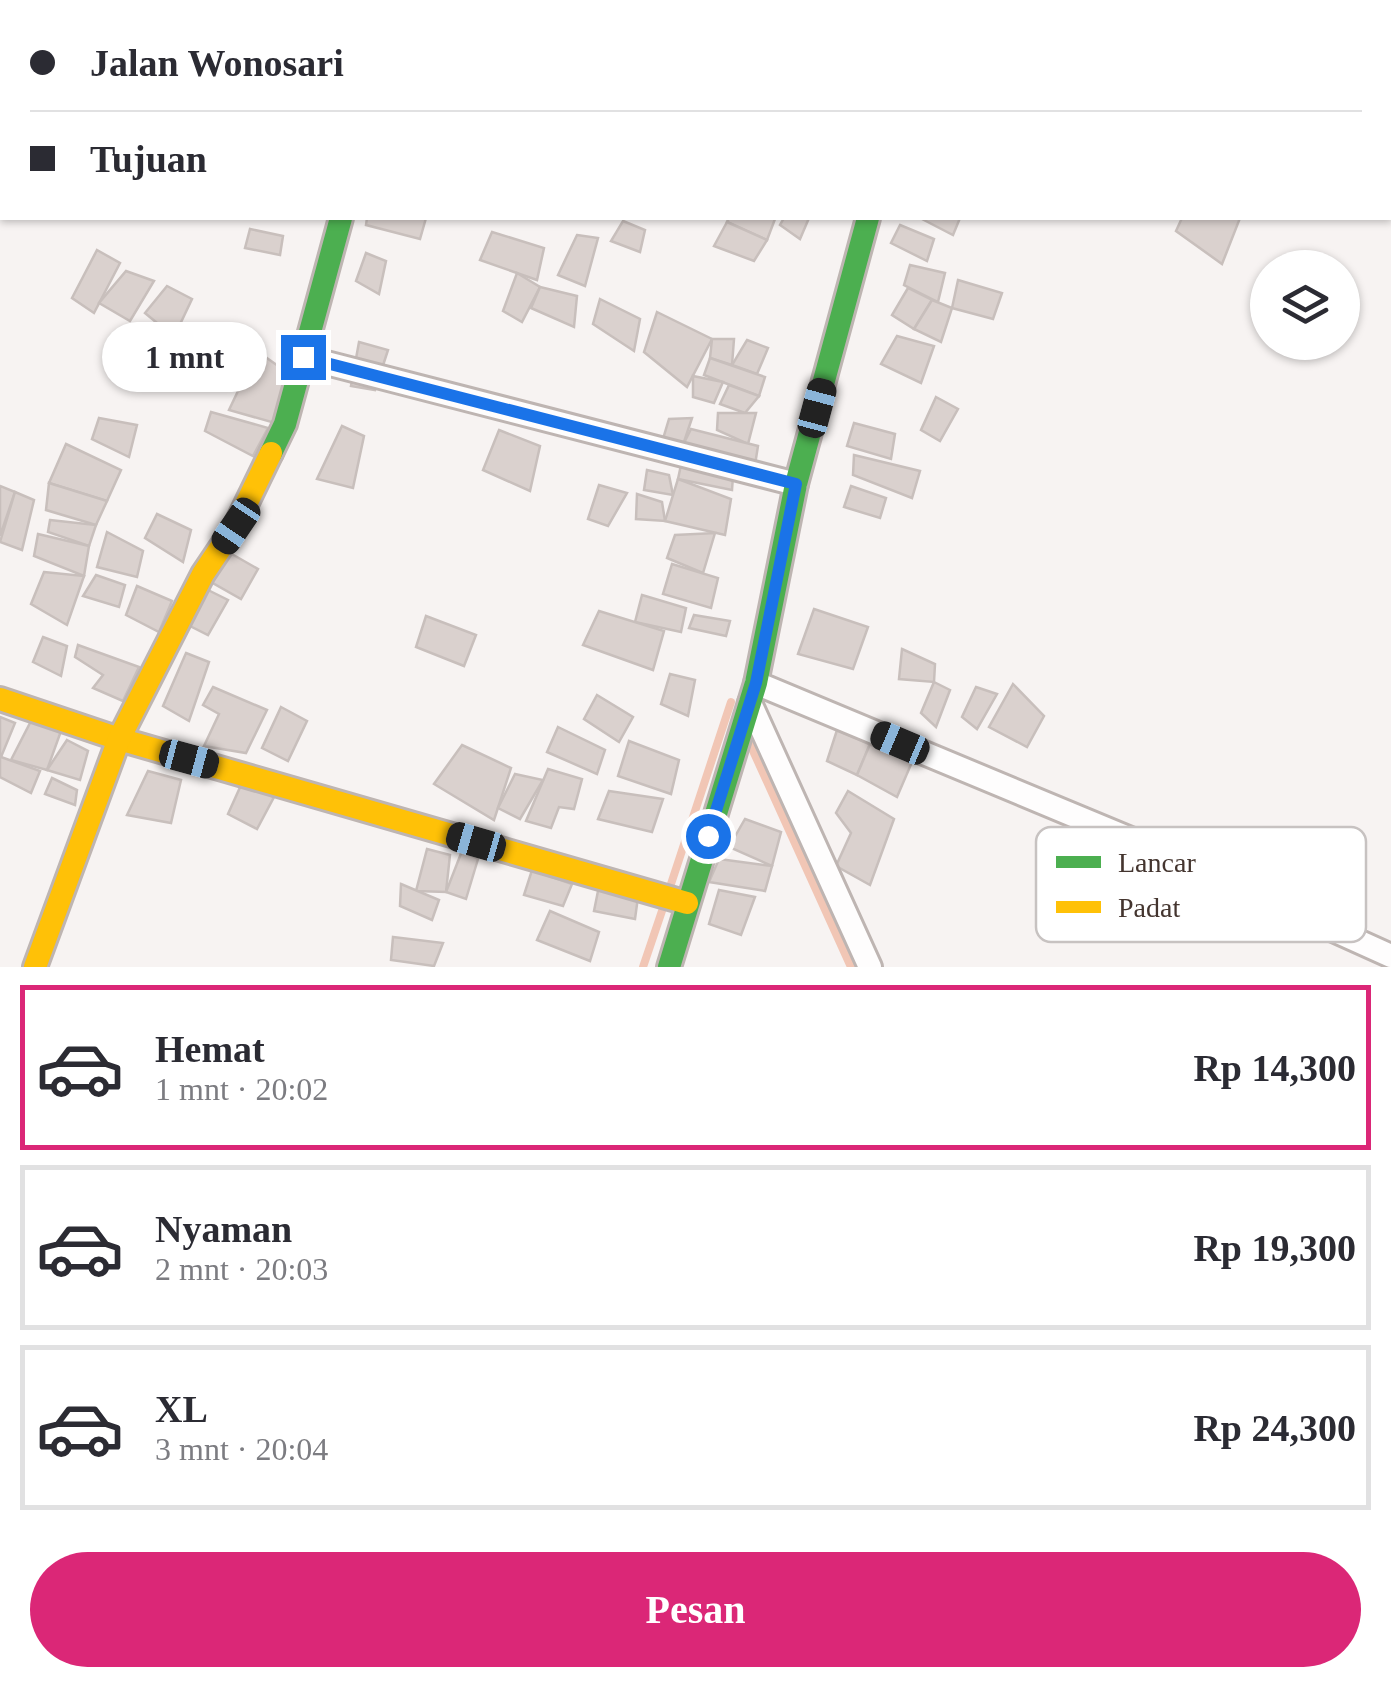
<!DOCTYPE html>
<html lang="id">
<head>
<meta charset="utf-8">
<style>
	:root { --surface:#fff; --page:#f7f7f7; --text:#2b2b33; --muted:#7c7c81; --line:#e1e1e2; --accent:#db2777 }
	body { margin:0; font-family:Georgia,serif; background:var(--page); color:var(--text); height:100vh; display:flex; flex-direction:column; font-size:38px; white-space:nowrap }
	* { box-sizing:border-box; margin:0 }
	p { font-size:32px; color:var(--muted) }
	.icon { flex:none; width:55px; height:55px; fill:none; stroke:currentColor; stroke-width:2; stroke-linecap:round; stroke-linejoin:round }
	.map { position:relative; height:967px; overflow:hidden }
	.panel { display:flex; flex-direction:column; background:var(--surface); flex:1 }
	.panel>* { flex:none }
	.top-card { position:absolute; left:0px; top:0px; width:1392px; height:220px; box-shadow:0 2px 8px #0004; display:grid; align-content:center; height:220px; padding:0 30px; background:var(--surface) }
	.tools { position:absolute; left:1250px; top:250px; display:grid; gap:20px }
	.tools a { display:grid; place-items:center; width:110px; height:110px; border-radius:50%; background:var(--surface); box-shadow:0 2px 8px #0004; font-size:50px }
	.end { position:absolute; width:45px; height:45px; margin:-22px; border:12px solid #1a73e8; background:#fff; box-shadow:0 0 0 5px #fff }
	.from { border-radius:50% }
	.bubble { position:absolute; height:70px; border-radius:35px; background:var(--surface); box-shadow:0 2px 8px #0004; font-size:32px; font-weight:600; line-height:70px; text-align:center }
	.car { position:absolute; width:30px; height:60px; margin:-30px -15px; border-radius:12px; box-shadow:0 0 8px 2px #0007; background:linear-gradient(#222 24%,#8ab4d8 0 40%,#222 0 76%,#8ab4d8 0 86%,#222 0) }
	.top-card b { display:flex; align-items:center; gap:35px; height:95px; font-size:38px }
	.top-card b+b { border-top:2px solid var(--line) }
	.top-card i { width:25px; height:25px; background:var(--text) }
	ul { padding:18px 0 0; list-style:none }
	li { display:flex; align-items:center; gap:30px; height:165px; margin:0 20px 15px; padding:0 10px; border:5px solid var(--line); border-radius:0px }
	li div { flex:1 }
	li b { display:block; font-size:38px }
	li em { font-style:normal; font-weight:600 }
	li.current { border-color:var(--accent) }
	li>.icon { width:90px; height:90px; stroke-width:1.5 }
	.cta { display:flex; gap:20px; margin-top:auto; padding:20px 30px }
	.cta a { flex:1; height:115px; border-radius:60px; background:var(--accent); color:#fff; font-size:40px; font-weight:600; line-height:115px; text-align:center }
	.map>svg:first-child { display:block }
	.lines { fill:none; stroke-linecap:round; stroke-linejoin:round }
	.stream { stroke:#f1c6b5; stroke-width:8 }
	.building { fill:#dad1ce; stroke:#c8bfbc; stroke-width:2.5 }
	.street-casing { stroke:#beb5b2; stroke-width:28 }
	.fast-casing { stroke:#beb5b2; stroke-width:28 }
	.slow-casing { stroke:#beb5b2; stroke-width:28 }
	.street { stroke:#fefdfd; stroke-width:22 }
	.fast { stroke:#4caf50; stroke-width:22 }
	.slow { stroke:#ffc107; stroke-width:22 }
	.route { stroke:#1a73e8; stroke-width:12 }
	.key { fill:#fff; stroke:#c7c2c1; stroke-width:2.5 }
	.key-label { font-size:28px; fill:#44352f }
</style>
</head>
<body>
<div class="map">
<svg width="1391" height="967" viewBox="0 0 1391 967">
	<rect width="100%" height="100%" fill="#f7f3f2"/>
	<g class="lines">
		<g class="stream">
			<path d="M749 742 851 967"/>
			<path d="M670 887 731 702"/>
			<path d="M643 967 664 905"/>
		</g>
	</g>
	<g class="building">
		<rect x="77" y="0" width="38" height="2"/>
		<path d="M367 218H426L420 239 366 225Z"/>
		<path d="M729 218H772L775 219 767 240 727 222Z"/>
		<path d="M784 218H809L800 239 780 225Z"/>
		<path d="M920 218H960L953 235Z"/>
		<path d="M1182 218H1240L1222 264 1176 231Z"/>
		<path d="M623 221 645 230 640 252 611 241Z"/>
		<path d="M727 222 767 240 754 261 714 246Z"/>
		<path d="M900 225 934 239 927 261 891 243Z"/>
		<path d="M250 229 283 236 280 255 245 248Z"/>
		<path d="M492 232 544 248 537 280 480 260Z"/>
		<path d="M577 235 598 238 585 286 558 275Z"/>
		<path d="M97 250 120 263 94 313 72 298Z"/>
		<path d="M366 253 386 261 379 294 356 281Z"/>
		<path d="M910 265 945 273 938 302 904 285Z"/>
		<path d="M126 271 154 281 130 321 99 303Z"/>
		<path d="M517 273 540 287 522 322 503 311Z"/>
		<path d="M958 280 1002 293 993 319 952 308Z"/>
		<path d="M167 286 192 299 174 337 145 313Z"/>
		<path d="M540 287 577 296 574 327 531 308Z"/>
		<path d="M908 288 932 300 914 329 892 315Z"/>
		<path d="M600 299 640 319 634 351 593 324Z"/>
		<path d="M932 300 952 308 941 342 914 329Z"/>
		<path d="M657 312 712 339 687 387 644 352Z"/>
		<path d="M196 325 230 337 215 370 177 358Z"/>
		<path d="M897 336 934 346 921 383 881 364Z"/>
		<path d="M712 339H734L732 365 710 358Z"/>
		<path d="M747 340 768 348 757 374 732 365Z"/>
		<path d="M359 342 388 350 375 390 351 386Z"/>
		<path d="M257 351 288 373 275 423 229 410Z"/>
		<path d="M710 358 765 377 759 396 704 375Z"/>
		<path d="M693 376 723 382 714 403 693 397Z"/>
		<path d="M729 385 759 396 745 413 720 404Z"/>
		<path d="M936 397 958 409 940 441 921 430Z"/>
		<path d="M211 412 268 428 253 456 205 431Z"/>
		<path d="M718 413H756L748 444 717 430Z"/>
		<path d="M99 418 137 425 129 457 92 439Z"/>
		<path d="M692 418 683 445 663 439 669 419Z"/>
		<path d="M854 423 895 434 891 459 847 446Z"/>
		<path d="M342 426 364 436 353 488 317 479Z"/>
		<path d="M691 429 758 446 755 465 683 445Z"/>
		<path d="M499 430 540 446 530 491 483 470Z"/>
		<path d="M66 444 121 470 107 501 49 483Z"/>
		<path d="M854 455 920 471 912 498 853 475Z"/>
		<path d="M681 465 733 476 732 490 678 479Z"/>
		<path d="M647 470 669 475 673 495 644 490Z"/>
		<path d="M678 479 731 499 725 535 665 521Z"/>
		<path d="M49 483 107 501 96 525 46 510Z"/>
		<path d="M599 485 627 493 608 526 588 519Z"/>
		<path d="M0 486 15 492 0 536Z"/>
		<path d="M851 486 886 498 880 518 844 507Z"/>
		<path d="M15 492 34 500 22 550 0 542Z"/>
		<path d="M637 494 662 502 665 521 636 519Z"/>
		<path d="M157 514 191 530 183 562 145 538Z"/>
		<path d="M50 520 96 525 89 546 48 532Z"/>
		<path d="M107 532 143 551 137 577 97 567Z"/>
		<path d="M715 533 703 573 667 558 675 535Z"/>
		<path d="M38 534 89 546 84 576 34 556Z"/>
		<path d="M230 553 258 569 241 599 211 582Z"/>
		<path d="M672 564 718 578 711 608 663 594Z"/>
		<path d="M44 572 84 576 67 625 31 604Z"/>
		<path d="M96 575 125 585 119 607 83 596Z"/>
		<path d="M137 586 172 601 159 632 126 615Z"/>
		<path d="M204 588 228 600 208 635 186 624Z"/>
		<path d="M642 595 686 608 681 632 635 622Z"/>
		<path d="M814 609 868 627 853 669 798 654Z"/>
		<path d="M599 611 664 631 653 670 583 645Z"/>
		<path d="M694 615 730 621 726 636 689 628Z"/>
		<path d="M426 616 476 635 464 666 416 647Z"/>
		<path d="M43 637 67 646 61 676 33 662Z"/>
		<path d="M78 645 139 667 123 701 93 688 103 675 75 657Z"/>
		<path d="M902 649 935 664 934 682 899 679Z"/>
		<path d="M186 653 209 662 189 721 163 706Z"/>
		<path d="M670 674 695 680 688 716 661 704Z"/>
		<path d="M934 682 950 690 936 727 921 713Z"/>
		<path d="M1013 684 1044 716 1027 747 989 727Z"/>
		<path d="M213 687 267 710 246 753 204 746 219 714 203 705Z"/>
		<path d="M976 687 997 694 977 729 962 717Z"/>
		<path d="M597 695 633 717 619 742 584 719Z"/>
		<path d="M281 707 307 721 288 761 262 748Z"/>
		<path d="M0 717 15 723 1 757 40 771 31 793 0 777Z"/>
		<path d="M31 721 61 731 47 770 11 760Z"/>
		<path d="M558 727 605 750 597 774 547 752Z"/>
		<path d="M837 730 870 744 857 775 827 761Z"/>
		<path d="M67 740 88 751 80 780 47 770Z"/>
		<path d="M629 741 679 760 671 794 618 776Z"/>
		<path d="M870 744 912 762 897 797 857 775Z"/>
		<path d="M462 745 511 768 494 820 434 784Z"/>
		<path d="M548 769 582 779 574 809 559 807 551 828 526 821Z"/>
		<path d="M148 771 181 780 171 823 127 815Z"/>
		<path d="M515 774 543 780 520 819 498 808Z"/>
		<path d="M52 778 77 790 75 805 45 794Z"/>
		<path d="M242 783 274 797 257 829 228 814Z"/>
		<path d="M609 791 663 799 652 832 598 819Z"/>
		<path d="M848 791 894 819 870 885 836 866 851 833 836 813Z"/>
		<path d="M745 819 781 832 772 866 729 847Z"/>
		<path d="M427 849 450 855 446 892 416 891Z"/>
		<path d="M462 851 478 859 466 899 446 892Z"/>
		<path d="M719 859 772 866 765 891 709 882Z"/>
		<path d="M532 870 572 884 563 906 524 895Z"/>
		<path d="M401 884 439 900 432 920 400 906Z"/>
		<path d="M599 886 638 897 635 919 594 911Z"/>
		<path d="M719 890 755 897 741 935 709 924Z"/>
		<path d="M550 911 599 932 590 961 537 940Z"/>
		<path d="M393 937 443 943 434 966 391 960Z"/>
	</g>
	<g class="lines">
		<g class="street-casing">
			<g id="street">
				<path d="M777 0 795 2"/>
				<path d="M995 0 1001 2"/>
				<path d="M195 2 196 0"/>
				<path d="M400 2V0"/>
				<path d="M303 357 796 484"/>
				<path d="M756 683 1152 848 1391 956"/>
				<path d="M750 703 870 967"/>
			</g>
		</g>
		<g class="fast-casing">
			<g id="fast">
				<path d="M927 0V2"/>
				<path d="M271 453 285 424 341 218"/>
				<path d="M669 967 756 683 796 484 868 218"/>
			</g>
		</g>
		<g class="slow-casing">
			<g id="slow">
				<path d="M0 699 119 739 687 903"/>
				<path d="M35 967 119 739 203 574 236 525 271 453"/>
			</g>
		</g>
		<use href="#street" class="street"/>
		<use href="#fast" class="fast"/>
		<use href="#slow" class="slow"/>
	</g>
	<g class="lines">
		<path class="route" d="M303 357 796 484 756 683 708 836"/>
	</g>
	<rect x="1036" y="827" width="330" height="115" rx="15" class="key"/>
	<rect x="1056" y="856" width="45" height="12" fill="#4caf50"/>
	<rect x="1056" y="901" width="45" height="12" fill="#ffc107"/>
	<g class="key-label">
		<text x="1118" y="872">Lancar</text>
		<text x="1118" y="917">Padat</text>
	</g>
</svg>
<div class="tools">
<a><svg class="icon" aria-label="layers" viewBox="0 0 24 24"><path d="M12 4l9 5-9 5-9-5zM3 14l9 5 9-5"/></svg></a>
</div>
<i class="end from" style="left:708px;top:836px"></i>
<i class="end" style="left:303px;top:357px"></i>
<div class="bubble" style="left:102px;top:322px;width:165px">1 mnt</div>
<i class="car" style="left:817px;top:408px;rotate:15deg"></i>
<i class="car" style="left:236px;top:526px;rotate:214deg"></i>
<i class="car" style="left:900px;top:743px;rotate:293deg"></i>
<i class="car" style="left:189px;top:759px;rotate:105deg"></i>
<i class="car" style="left:476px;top:842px;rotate:286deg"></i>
<div class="top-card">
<b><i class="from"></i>Jalan Wonosari</b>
<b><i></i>Tujuan</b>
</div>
</div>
<section class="panel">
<ul>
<li class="current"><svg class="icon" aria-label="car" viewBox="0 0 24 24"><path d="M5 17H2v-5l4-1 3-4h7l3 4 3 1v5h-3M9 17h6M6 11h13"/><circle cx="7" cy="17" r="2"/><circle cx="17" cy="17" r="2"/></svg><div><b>Hemat</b><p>1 mnt · 20:02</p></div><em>Rp 14,300</em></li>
<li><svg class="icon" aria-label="car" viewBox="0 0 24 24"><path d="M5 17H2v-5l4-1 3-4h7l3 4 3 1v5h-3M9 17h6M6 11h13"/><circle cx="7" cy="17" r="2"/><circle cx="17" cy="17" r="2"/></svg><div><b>Nyaman</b><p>2 mnt · 20:03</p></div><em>Rp 19,300</em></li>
<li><svg class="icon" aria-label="car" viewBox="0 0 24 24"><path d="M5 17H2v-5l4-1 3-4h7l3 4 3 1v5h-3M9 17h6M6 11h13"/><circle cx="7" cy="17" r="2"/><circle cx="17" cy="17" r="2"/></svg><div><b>XL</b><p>3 mnt · 20:04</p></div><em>Rp 24,300</em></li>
</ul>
<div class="cta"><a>Pesan</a></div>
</section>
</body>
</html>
